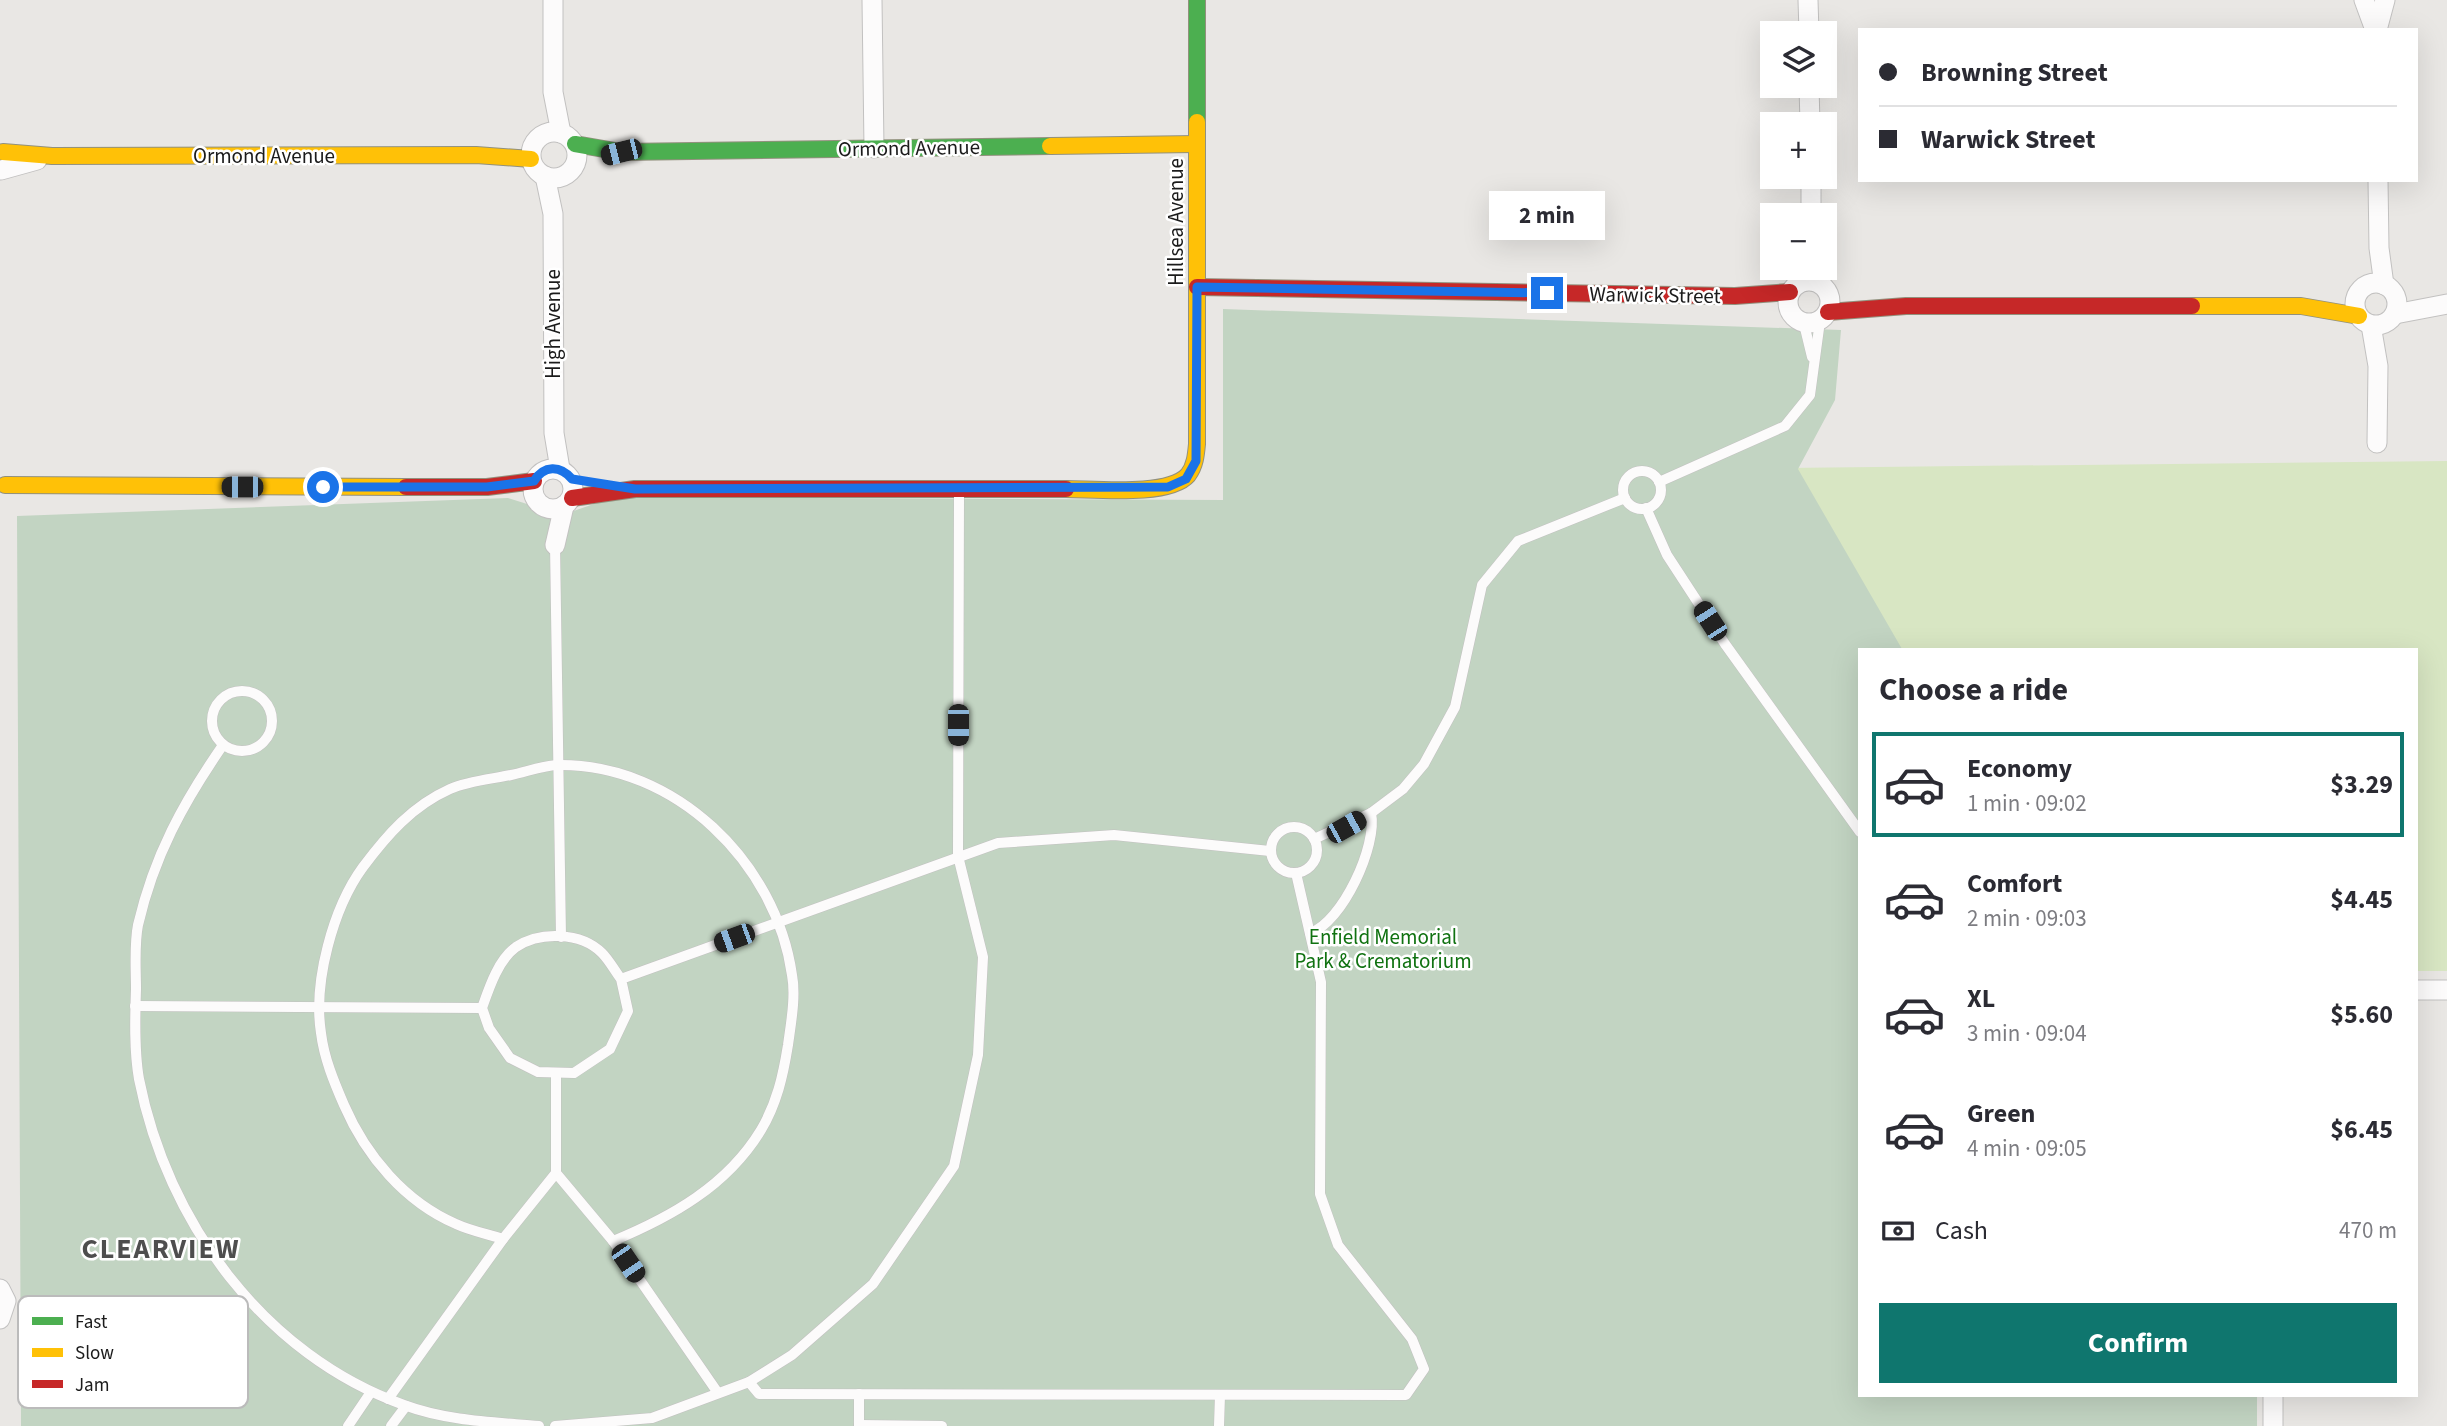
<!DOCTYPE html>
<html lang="en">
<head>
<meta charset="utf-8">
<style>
	:root { --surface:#fff; --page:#f7f7f7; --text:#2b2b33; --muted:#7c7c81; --line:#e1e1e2; --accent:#0f766e }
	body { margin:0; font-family:"Source Sans 3",sans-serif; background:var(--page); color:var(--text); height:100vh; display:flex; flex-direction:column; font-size:26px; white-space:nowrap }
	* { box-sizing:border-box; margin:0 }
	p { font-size:23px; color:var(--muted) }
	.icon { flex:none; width:38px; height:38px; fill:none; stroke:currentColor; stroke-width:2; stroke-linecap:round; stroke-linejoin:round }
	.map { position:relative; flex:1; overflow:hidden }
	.panel { position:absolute; left:1858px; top:648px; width:560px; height:749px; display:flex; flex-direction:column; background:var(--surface); border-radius:0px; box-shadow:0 7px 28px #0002 }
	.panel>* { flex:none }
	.guide { position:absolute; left:1858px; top:28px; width:560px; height:154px; border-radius:0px; box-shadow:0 7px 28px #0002; display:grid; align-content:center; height:154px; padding:0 21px; background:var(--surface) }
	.fabs { position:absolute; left:1760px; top:21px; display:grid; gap:14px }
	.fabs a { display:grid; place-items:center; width:77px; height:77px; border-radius:0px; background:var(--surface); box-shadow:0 7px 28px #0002; font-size:35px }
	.end { position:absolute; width:32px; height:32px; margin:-16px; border:9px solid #1a73e8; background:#fff; box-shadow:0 0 0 4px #fff }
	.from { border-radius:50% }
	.bubble { position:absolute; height:49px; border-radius:0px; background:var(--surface); box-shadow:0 7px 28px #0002; font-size:23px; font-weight:700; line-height:49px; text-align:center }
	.car { position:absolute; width:21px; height:42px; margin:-21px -10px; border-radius:9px; box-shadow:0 0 5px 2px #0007; background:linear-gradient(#222 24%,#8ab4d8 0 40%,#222 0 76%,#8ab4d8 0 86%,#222 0) }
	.guide b { display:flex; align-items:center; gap:24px; height:66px; font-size:26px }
	.guide b+b { border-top:2px solid var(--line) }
	.guide i { width:18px; height:18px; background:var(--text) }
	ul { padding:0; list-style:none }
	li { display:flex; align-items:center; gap:21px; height:105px; margin:0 14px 10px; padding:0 7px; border:4px solid transparent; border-radius:0px }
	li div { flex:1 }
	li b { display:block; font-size:26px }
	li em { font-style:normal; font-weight:700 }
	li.active { border-color:var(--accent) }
	li>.icon { width:63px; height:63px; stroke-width:1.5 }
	h2 { padding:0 21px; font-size:32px; line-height:84px }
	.pay { display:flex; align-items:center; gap:18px; height:77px; padding:0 21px; font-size:26px }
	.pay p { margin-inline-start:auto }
	.cta { display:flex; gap:14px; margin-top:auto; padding:14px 21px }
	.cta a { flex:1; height:80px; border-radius:0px; background:var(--accent); color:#fff; font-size:28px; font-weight:700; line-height:80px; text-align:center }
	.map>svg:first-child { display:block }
	.grass { fill:#d8e6c3 }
	.cemetery { fill:#c2d4c2 }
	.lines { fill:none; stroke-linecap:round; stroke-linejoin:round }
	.lane-casing { stroke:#c2c1c0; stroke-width:11 }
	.street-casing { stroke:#c2c1c0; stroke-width:21 }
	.fast-casing { stroke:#92917d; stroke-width:18 }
	.slow-casing { stroke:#92917d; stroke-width:18 }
	.jam-casing { stroke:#92917d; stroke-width:18 }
	.lane { stroke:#fcfbfb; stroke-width:10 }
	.street { stroke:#fcfbfb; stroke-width:19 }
	.fast { stroke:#4caf50; stroke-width:16 }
	.slow { stroke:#ffc107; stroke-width:16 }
	.jam { stroke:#c62828; stroke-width:16 }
	.route { stroke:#1a73e8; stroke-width:9 }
	.labels { text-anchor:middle; stroke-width:5; stroke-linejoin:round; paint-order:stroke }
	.street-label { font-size:21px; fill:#1b1b1b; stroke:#fff }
	.park-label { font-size:21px; fill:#107211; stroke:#fff }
	.district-label { font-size:28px; font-weight:bold; letter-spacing:2px; fill:#4e4e4e; stroke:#fff }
	.key { fill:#fff; stroke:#bbb; stroke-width:2 }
	.key-label { font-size:19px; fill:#1b1b1b }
</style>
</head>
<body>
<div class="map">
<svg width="2447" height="1426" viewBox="0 0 2447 1426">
	<rect width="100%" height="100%" fill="#e9e7e4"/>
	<path class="grass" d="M2447 461V971H2417V649H1891L1784 468Z"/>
	<path class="cemetery" d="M1223 309 1841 330 1835 400 1798 469 1902 649H1860V1395H2257V1426H21L17 516 508 498 562 515 614 497 1223 500Z"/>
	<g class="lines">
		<g class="lane-casing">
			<g id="lane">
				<path d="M1804 324 1812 357"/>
				<circle cx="1642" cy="490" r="19"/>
				<path d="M1659 482 1785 426 1810 395 1820 321"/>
				<path d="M1646 508 1667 555 1725 644 1860 832"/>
				<path d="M555 545 561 937"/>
				<circle cx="242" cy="721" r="30"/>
				<path d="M223 745C183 803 154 856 138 925 134 945 136 969 136 989 135 1017 134 1051 139 1079 167 1222 264 1355 404 1405 447 1421 493 1422 539 1426"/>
				<circle cx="1294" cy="850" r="23"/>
				<path d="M1314 839 1371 813 1403 789 1424 764 1455 707 1482 585 1518 541 1625 498"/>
				<path d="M1310 933C1342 923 1378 845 1371 813"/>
				<path d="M621 979C615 971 609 960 602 953 581 932 540 931 516 947 498 960 489 988 482 1008L489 1028 510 1058 538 1072 574 1073 610 1049 628 1011 621 979 998 843 1114 835 1270 851"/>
				<path d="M135 1006 482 1008"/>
				<path d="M556 1173V1073"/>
				<path d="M503 1239C488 1234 471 1231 456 1224 405 1202 366 1156 344 1105 334 1082 324 1058 321 1033 313 982 333 908 363 867 387 835 412 806 450 789 468 781 492 779 511 775 526 772 544 765 559 765 675 764 776 862 792 975 796 996 791 1023 788 1045 783 1076 777 1103 761 1130 727 1186 671 1217 613 1241"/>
				<path d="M749 1382 759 1394 1406 1395 1424 1369 1412 1339 1338 1245 1320 1194 1321 982 1296 873"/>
				<path d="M388 1399 503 1239 556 1173 613 1241 718 1393"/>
				<path d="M859 1425 942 1426"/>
				<path d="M348 1426 371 1392"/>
				<path d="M391 1426 406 1406"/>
				<path d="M555 1426 652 1418 749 1382 792 1355 873 1284 954 1166 978 1055 983 957 958 856 959 493"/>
				<path d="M859 1426V1394"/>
				<path d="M1219 1426 1220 1395"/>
			</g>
		</g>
		<g class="street-casing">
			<g id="street">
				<path d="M553 0V92L561 133"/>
				<path d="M872 0 874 148"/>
				<path d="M1808 0 1809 33"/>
				<path d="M2364 0 2375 30"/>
				<path d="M2377 30 2385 0"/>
				<path d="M1809 86 1810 124"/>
				<circle cx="554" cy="155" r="23"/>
				<path d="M1 170 37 160"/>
				<path d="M545 176 553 214 554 433 560 469"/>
				<path d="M1811 177V215"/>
				<path d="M2378 180 2379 248 2384 285"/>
				<circle cx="1809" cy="302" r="21"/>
				<circle cx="2376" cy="304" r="21"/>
				<path d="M2395 314 2447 304"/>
				<path d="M2371 325 2378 366 2377 443"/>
				<circle cx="553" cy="489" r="20"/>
				<path d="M555 545 564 506"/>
				<path d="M2417 990H2447"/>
				<path d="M0 1289 6 1301 0 1319"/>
				<path d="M2273 1395V1426"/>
			</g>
		</g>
		<g class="fast-casing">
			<g id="fast">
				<path d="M1197 0V122"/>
				<path d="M575 144 621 152 1050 146"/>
			</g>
		</g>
		<g class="slow-casing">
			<g id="slow">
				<path d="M1050 146 1196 144"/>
				<path d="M3 152 52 156 476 155 531 159"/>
				<path d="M2192 306H2301L2359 316"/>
				<path d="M5 485 406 487"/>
				<path d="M1066 489C1094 489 1169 497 1188 475 1195 466 1196 455 1197 444V122"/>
			</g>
		</g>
		<g class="jam-casing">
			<g id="jam">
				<path d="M1197 287 1735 296 1790 292"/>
				<path d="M1828 312 1906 306H2192"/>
				<path d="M406 487H487L534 481"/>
				<path d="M572 498 635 489H1066"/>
			</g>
		</g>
		<use href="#lane" class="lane"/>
		<use href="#street" class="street"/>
		<use href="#fast" class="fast"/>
		<use href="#slow" class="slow"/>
		<use href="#jam" class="jam"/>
	</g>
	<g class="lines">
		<path class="route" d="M323 487H487L534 481C544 465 560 465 572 479L635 489 1168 487 1186 479 1196 461 1197 287 1547 293"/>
	</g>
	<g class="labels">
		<g class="street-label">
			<text transform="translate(909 148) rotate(-1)" y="7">Ormond Avenue</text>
			<text x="264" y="163">Ormond Avenue</text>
			<text transform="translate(1176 222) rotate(-90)" y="7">Hillsea Avenue</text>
			<text transform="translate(1655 295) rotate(1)" y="7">Warwick Street</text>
			<text transform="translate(553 324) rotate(-90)" y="7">High Avenue</text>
		</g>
		<g class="park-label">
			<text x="1383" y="944">Enfield Memorial<tspan x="1383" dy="24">Park &amp; Crematorium</tspan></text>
		</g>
		<g class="district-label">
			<text x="161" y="1258">CLEARVIEW</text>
		</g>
	</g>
	<rect x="18" y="1296" width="230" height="112" rx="10" class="key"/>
	<rect x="32" y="1317" width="31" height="8" fill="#4caf50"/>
	<rect x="32" y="1348" width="31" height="9" fill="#ffc107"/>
	<rect x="32" y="1380" width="31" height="8" fill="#c62828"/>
	<g class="key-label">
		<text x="75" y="1328">Fast</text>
		<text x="75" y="1359">Slow</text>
		<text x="75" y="1391">Jam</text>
	</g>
</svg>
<div class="fabs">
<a><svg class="icon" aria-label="layers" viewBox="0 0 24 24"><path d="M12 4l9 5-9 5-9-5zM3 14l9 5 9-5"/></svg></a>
<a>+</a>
<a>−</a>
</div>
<i class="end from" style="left:323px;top:487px"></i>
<i class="end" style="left:1547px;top:293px"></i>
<div class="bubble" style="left:1489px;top:191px;width:116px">2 min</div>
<i class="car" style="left:621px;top:152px;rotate:256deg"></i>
<i class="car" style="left:242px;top:487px;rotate:270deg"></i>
<i class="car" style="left:1710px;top:621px;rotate:327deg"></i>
<i class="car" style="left:958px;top:725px;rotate:180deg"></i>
<i class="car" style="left:1346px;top:827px;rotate:61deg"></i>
<i class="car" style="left:734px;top:938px;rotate:250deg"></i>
<i class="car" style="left:628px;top:1263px;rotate:146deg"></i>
<div class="guide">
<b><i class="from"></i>Browning Street</b>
<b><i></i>Warwick Street</b>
</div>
<section class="panel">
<h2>Choose a ride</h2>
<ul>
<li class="active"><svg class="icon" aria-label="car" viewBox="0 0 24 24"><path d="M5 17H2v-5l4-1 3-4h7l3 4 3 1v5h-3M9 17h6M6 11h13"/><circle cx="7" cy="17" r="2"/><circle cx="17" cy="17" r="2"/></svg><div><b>Economy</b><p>1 min · 09:02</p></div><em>$3.29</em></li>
<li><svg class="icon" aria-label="car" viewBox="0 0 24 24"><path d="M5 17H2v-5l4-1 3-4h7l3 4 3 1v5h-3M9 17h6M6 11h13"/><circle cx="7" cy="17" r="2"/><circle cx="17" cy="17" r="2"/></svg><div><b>Comfort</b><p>2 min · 09:03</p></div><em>$4.45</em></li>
<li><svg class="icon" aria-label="car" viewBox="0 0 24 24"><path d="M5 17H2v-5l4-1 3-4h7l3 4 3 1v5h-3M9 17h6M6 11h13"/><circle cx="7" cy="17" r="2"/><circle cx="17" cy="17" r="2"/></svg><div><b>XL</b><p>3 min · 09:04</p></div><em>$5.60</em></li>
<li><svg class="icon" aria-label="car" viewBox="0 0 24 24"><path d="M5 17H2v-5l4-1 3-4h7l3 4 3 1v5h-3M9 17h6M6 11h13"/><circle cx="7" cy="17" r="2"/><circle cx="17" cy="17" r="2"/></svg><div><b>Green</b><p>4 min · 09:05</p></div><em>$6.45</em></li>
</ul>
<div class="pay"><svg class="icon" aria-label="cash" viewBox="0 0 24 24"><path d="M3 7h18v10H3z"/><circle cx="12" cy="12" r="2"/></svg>Cash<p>470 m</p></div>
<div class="cta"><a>Confirm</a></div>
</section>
</div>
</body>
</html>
